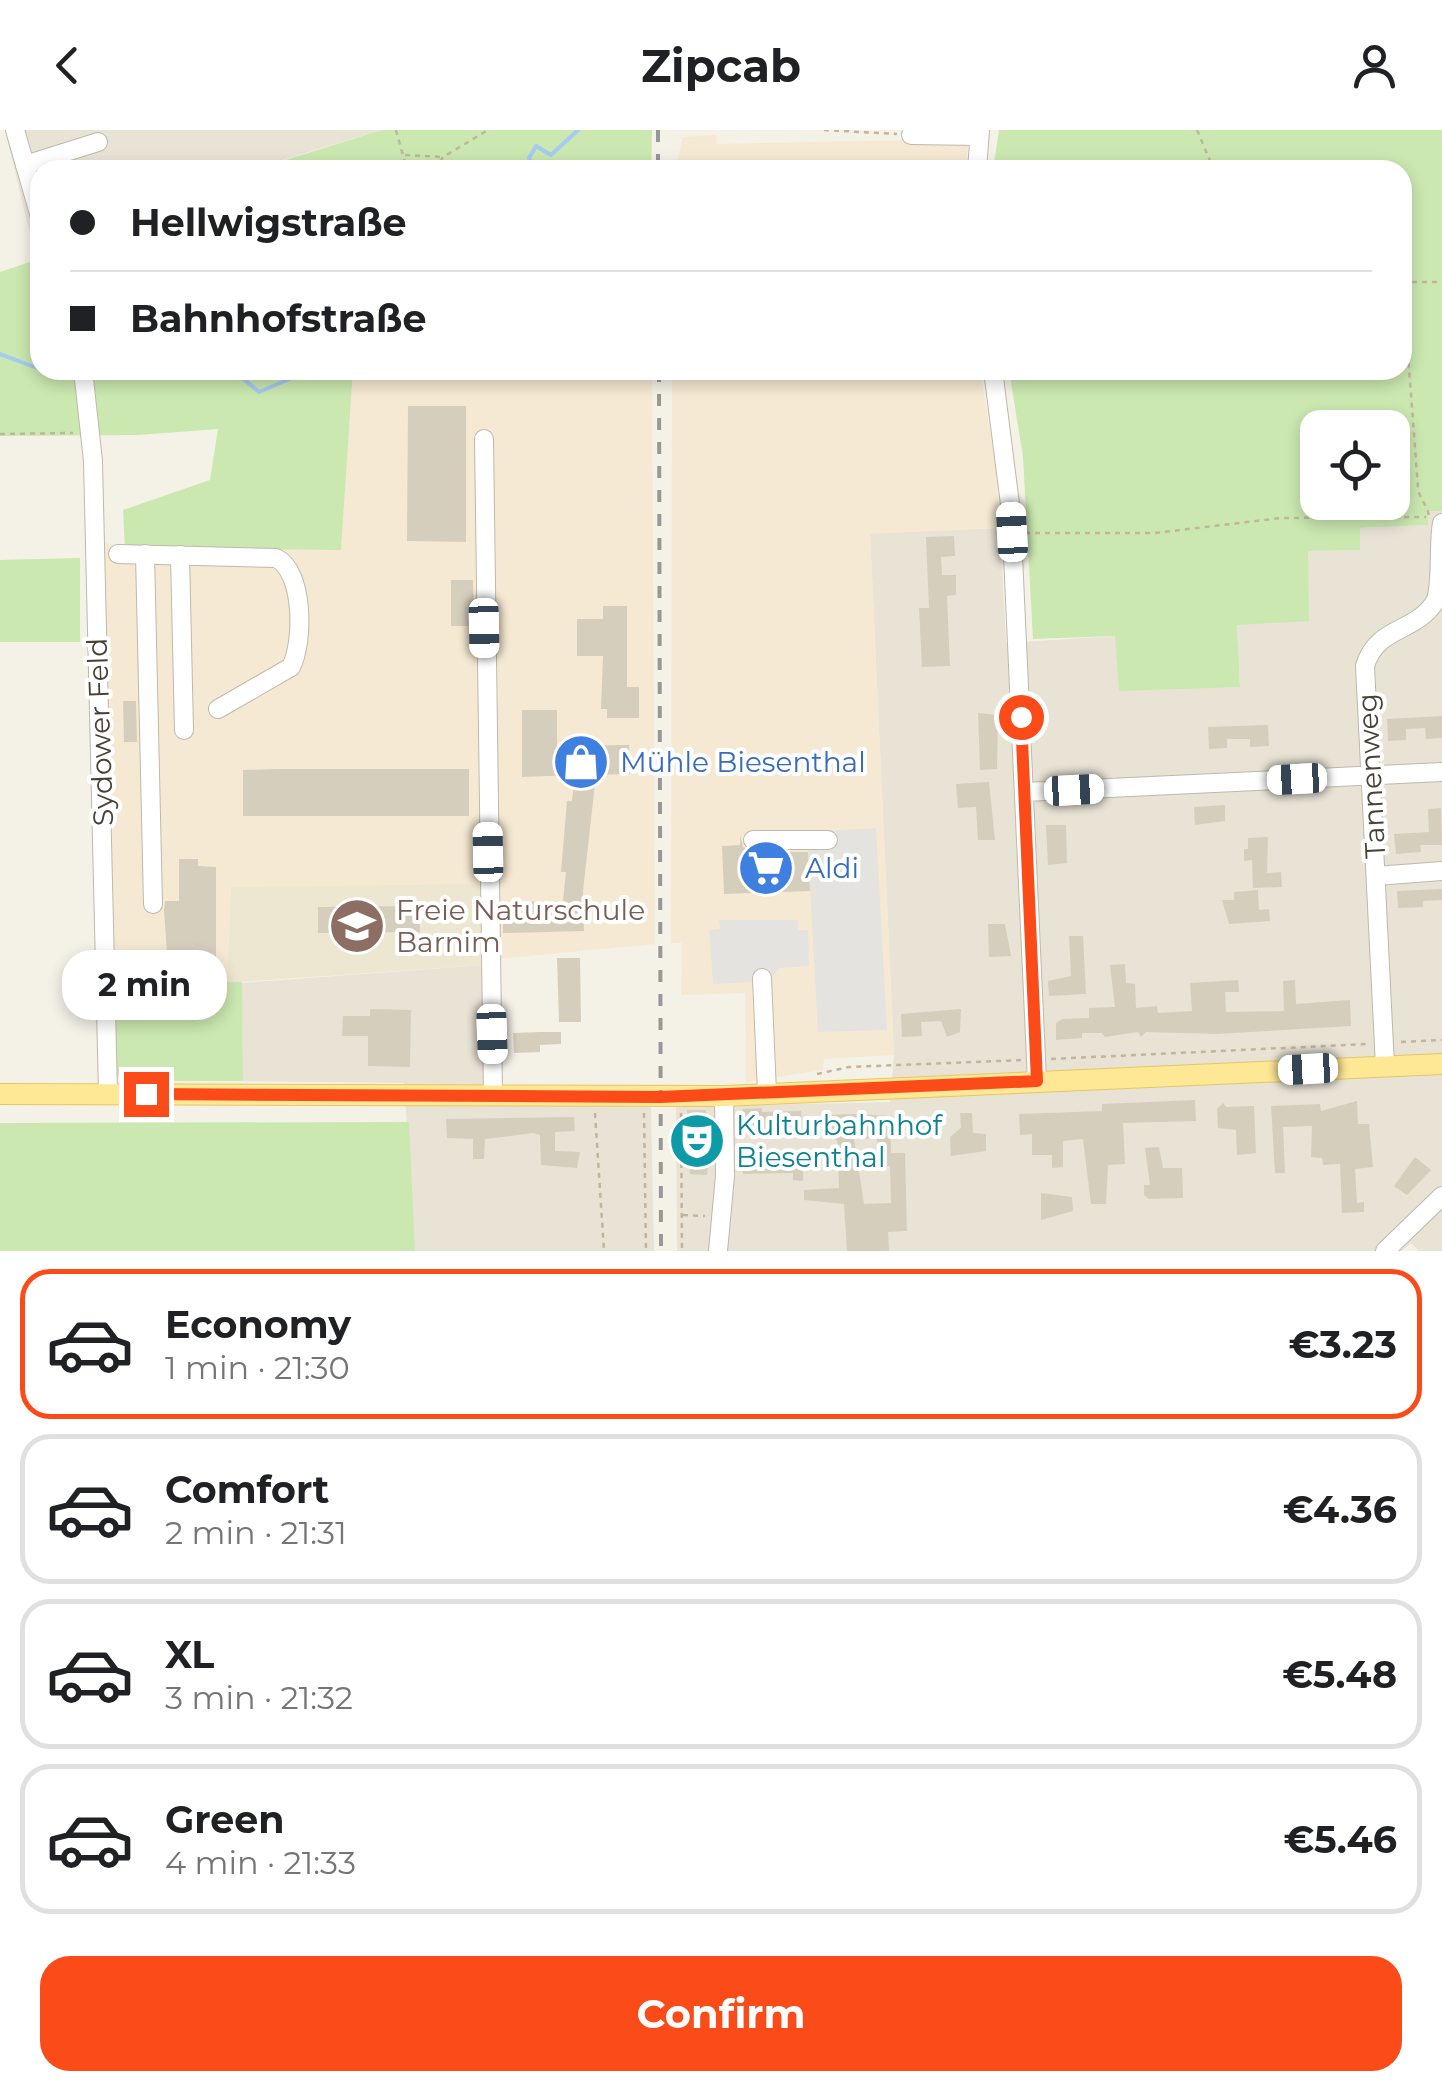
<!DOCTYPE html>
<html lang="en">
<head>
<meta charset="utf-8">
<style>
	:root { --surface:#fff; --page:#f6f6f6; --text:#202124; --muted:#757577; --line:#e0e0e0; --accent:#fa4b18 }
	body { margin:0; font-family:Montserrat,sans-serif; background:var(--page); color:var(--text); height:100vh; display:flex; flex-direction:column; font-size:38px; white-space:nowrap }
	* { box-sizing:border-box; margin:0 }
	p { font-size:32px; color:var(--muted) }
	.icon { flex:none; width:55px; height:55px; fill:none; stroke:currentColor; stroke-width:2; stroke-linecap:round; stroke-linejoin:round }
	.map { position:relative; height:1121px; overflow:hidden }
	.sheet { display:flex; flex-direction:column; background:var(--surface); flex:1 }
	.sheet>* { flex:none }
	.guide { position:absolute; left:30px; top:30px; width:1382px; height:220px; border-radius:30px; box-shadow:0 5px 15px #0003; display:grid; align-content:center; height:220px; padding:0 40px; background:var(--surface) }
	.controls { position:absolute; left:1300px; top:280px; display:grid; gap:20px }
	.controls a { display:grid; place-items:center; width:110px; height:110px; border-radius:20px; background:var(--surface); box-shadow:0 5px 15px #0003; font-size:50px }
	.end { position:absolute; width:45px; height:45px; margin:-22px; border:12px solid #fa4b18; background:#fff; box-shadow:0 0 0 5px #fff }
	.from { border-radius:50% }
	.bubble { position:absolute; height:70px; border-radius:30px; background:var(--surface); box-shadow:0 5px 15px #0003; font-size:32px; font-weight:700; line-height:70px; text-align:center }
	.car { position:absolute; width:30px; height:60px; margin:-30px -15px; border-radius:12px; box-shadow:0 0 8px 2px #0007; background:linear-gradient(#fff 24%,#345 0 40%,#fff 0 76%,#345 0 86%,#fff 0) }
	.guide b { display:flex; align-items:center; gap:35px; height:95px; font-size:38px }
	.guide b+b { border-top:2px solid var(--line) }
	.guide i { width:25px; height:25px; background:var(--text) }
	ul { padding:18px 0 0; list-style:none }
	li { display:flex; align-items:center; gap:30px; height:150px; margin:0 20px 15px; padding:0 20px; border:5px solid var(--line); border-radius:30px }
	li div { flex:1 }
	li b { display:block; font-size:38px }
	li em { font-style:normal; font-weight:700 }
	li.selected { border-color:var(--accent) }
	li>.icon { width:90px; height:90px; stroke-width:1.5 }
	.primary-button { display:flex; gap:20px; margin-top:auto; padding:20px 40px }
	.primary-button a { flex:1; height:115px; border-radius:30px; background:var(--accent); color:#fff; font-size:40px; font-weight:700; line-height:115px; text-align:center }
	header { display:flex; justify-content:space-between; align-items:center; height:130px; padding:0 40px; background:var(--surface); font-size:45px; font-weight:700 }
	.map>svg:first-child { display:block }
	.residential { fill:#e8e3d5 }
	.commercial { fill:#f6e9d3 }
	.education { fill:#ede7d1 }
	.green { fill:#cbe8b0; fill-rule:evenodd }
	.parking { fill:#e5e3df }
	.lines { fill:none; stroke-linecap:round; stroke-linejoin:round }
	.stream { stroke:#a4cbf0; stroke-width:4 }
	.building { fill:#d5cebd; fill-rule:evenodd }
	.minor-casing { stroke:#bfb9aa; stroke-width:20 }
	.major-casing { stroke:#e4c765; stroke-width:22 }
	.path { stroke:#c1b69b; stroke-width:2.5; stroke-dasharray:5 5; stroke-linecap:butt }
	.minor { stroke:#fff; stroke-width:18 }
	.major { stroke:#fee896; stroke-width:20 }
	.rail { stroke:#979797; stroke-width:4; stroke-dasharray:12 12; stroke-linecap:butt }
	.route { stroke:#fa4b18; stroke-width:12 }
	.labels { text-anchor:middle; stroke-width:8; stroke-linejoin:round; paint-order:stroke }
	.street-label { font-size:28px; fill:#474236; stroke:#fff }
	.shop-label { font-size:28px; fill:#366cbe; stroke:#fff; text-anchor:start }
	.education-label { font-size:28px; fill:#785e54; stroke:#fff; text-anchor:start }
	.culture-label { font-size:28px; fill:#0d838f; stroke:#fff; text-anchor:start }
</style>
</head>
<body>
<header><svg class="icon" aria-label="back" viewBox="0 0 24 24"><path d="M15 5l-7 7 7 7"/></svg>Zipcab<svg class="icon" aria-label="person" viewBox="0 0 24 24"><circle cx="12" cy="8" r="4"/><path d="M4 21q1-7 8-7t8 7"/></svg></header>
<div class="map">
<svg width="1442" height="1121" viewBox="0 0 1442 1121">
	<rect width="100%" height="100%" fill="#f4f1e7"/>
	<g class="residential">
		<path d="M5 0H382L249 40H40V105L31 108Z"/>
		<path d="M1428 381H1442V1121H1419L1411 1113 1402 1121H677L676 977 890 972 894 925 870 403 1000 398 1006 513 1116 506 1240 556 1237 495 1307 421 1359 420V398L1428 395Z"/>
		<path d="M485 835V972L651 977 654 1121H415L404 953 243 951 242 853Z"/>
	</g>
	<g class="commercial">
		<path d="M716 5 717 14 969 9 965 40H675L683 7Z"/>
		<path d="M353 240H652L655 814 498 829 231 757 227 853H168L160 865 114 866 103 412 125 418 341 420Z"/>
		<path d="M672 240H980L995 329 1000 398 870 404 894 925 824 929 823 940 746 952 745 863 681 865 682 813H671Z"/>
	</g>
	<path class="education" d="M484 754 485 835 227 853 231 757Z"/>
	<g class="green">
		<path d="M382 0H652L651 40H253Z"/>
		<path d="M999 0H1442V381H1428V395L1360 398V420L1308 421 1309 491 1237 495 1240 557 1119 561 1115 506 1033 509 1023 327 1009 240H1402V40H993ZM1318 298H1392V372H1318Z"/>
		<path d="M40 106V240H353L341 420 125 418 123 380 210 350 218 299 138 305 0 306V142L33 131 31 108Z"/>
		<path d="M80 428V512H0V430Z"/>
		<path d="M242 852 243 951H121L116 943 114 866 159 865 168 853Z"/>
		<path d="M409 992 415 1121H0V993Z"/>
	</g>
	<g class="parking">
		<path d="M876 698 887 900 818 902 807 702Z"/>
		<path d="M719 790H798V800H808L809 836 779 838 769 851 713 854 709 800 720 799Z"/>
		<path d="M158 827 160 865 114 866 115 829Z"/>
	</g>
	<g class="lines">
		<g class="stream">
			<path d="M534 40 529 28 536 16 551 25 578 0"/>
			<path d="M0 224 40 239"/>
			<path d="M233 240 259 262 310 240"/>
		</g>
	</g>
	<g class="building">
		<path d="M408 276H466V412L407 411Z"/>
		<path d="M954 406 955 426 941 427 942 445H956V465L947 466 950 536 922 537 919 478H929L926 407Z"/>
		<path d="M451 450H473L474 496H451Z"/>
		<path d="M603 476H627V557H639V588H607V579H601L603 526H577V489H603Z"/>
		<path d="M123 571H136L137 612H124Z"/>
		<path d="M522 580H557V616L629 615 630 644 596 645 583 761 584 801 503 803V789H511L516 772 563 771 566 742H561L567 671H572L575 645 522 647Z"/>
		<path d="M978 583 998 585 997 639 980 640Z"/>
		<path d="M1442 586V608L1426 609 1425 598 1406 599V610L1388 611 1387 589Z"/>
		<path d="M1268 595 1269 616 1250 617V609H1227V618L1209 619 1208 597Z"/>
		<path d="M277 639H469V686H243V640Z"/>
		<path d="M989 652 995 710H978L976 677 958 678 956 654Z"/>
		<path d="M1225 675V691L1195 695 1194 677Z"/>
		<path d="M1441 678 1442 715H1420L1421 722 1396 724 1394 704 1429 702 1428 679Z"/>
		<path d="M1046 695H1066L1067 733 1048 735Z"/>
		<path d="M740 705 743 717 752 722H808L810 761 724 764 722 716 740 715Z"/>
		<path d="M1268 707 1267 743 1281 742 1282 757 1253 758 1252 730 1244 731V719H1248V708Z"/>
		<path d="M179 729H198V736L216 737V827L167 822 164 780 165 771H179Z"/>
		<path d="M1442 759V770L1423 771V777L1398 778 1397 761Z"/>
		<path d="M1258 760 1259 780 1269 779 1270 791 1229 794 1222 770H1234V762Z"/>
		<path d="M419 776 420 802 318 803V777Z"/>
		<path d="M988 794H1005L1011 826 989 827Z"/>
		<path d="M1069 806H1083L1086 864 1049 866 1048 851 1071 846Z"/>
		<path d="M557 828H580L581 892H559Z"/>
		<path d="M1125 834 1126 853 1135 854 1136 878 1157 876 1158 883 1192 881 1190 853 1238 850 1239 862H1225L1226 882 1284 881 1283 851 1295 850 1296 874 1350 870 1351 896 1217 904 1146 902 1141 907 1138 902 1105 907 1102 903H1082V908L1056 910V893L1062 889 1089 888V878L1115 877 1110 835Z"/>
		<path d="M370 879 411 880 410 937 368 936V906H342L343 886H370Z"/>
		<path d="M961 879 960 902 947 907 941 891 921 892 922 906 902 907 901 884Z"/>
		<path d="M540 902H561V914L540 915V922L514 923 513 903Z"/>
		<path d="M1195 970 1196 991 1123 993 1125 1034 1108 1035 1106 1074H1091L1083 1009 1063 1011V1037L1052 1038V1025H1032V1004L1020 1005 1019 984 1102 981V974Z"/>
		<path d="M1357 971 1358 994H1369L1373 1037 1355 1039 1357 1073 1364 1072V1082L1342 1083 1340 1034 1323 1035 1322 1028 1311 1027 1312 996 1283 997 1285 1043H1275L1271 976 1320 974 1321 981Z"/>
		<path d="M1223 973 1226 977 1254 976 1256 1023 1237 1025 1236 1000 1218 998 1217 979Z"/>
		<path d="M762 978V982L801 981 802 1000 743 999 742 979Z"/>
		<path d="M687 980H706V1004L712 1003 707 1045 690 1044Z"/>
		<path d="M960 983H972L973 1003 986 1004V1021L951 1026 950 1007 961 998Z"/>
		<path d="M854 984 890 986 891 1023H905L907 1101 888 1102 889 1121H847L844 1074 804 1070V1060L839 1058 838 1014 836 1009H823V995H827V985ZM877 1008 878 1036H890L891 1073 864 1074 854 1009Z"/>
		<path d="M574 987 575 1001 555 1002V1021L580 1022 577 1038 541 1035 540 1005 533 1003 485 1009 484 1029H473V1009L447 1008 446 989Z"/>
		<path d="M1159 1017 1163 1038H1182L1183 1068 1149 1069 1144 1065V1055H1150L1145 1018Z"/>
		<path d="M742 1021H753V1031L803 1033V1051L793 1050V1043L743 1044Z"/>
		<path d="M1415 1027 1431 1040 1407 1065 1394 1056Z"/>
		<path d="M1041 1063 1072 1067 1073 1081 1041 1090Z"/>
	</g>
	<g class="lines">
		<g class="minor-casing">
			<g id="minor">
				<path d="M15 0 40 87"/>
				<path d="M911 5 979 6"/>
				<path d="M25 35 98 12"/>
				<path d="M977 40 980 0"/>
				<path d="M83 240 93 331 108 964"/>
				<path d="M993 240 1011 382 1037 951"/>
				<path d="M484 309 493 966"/>
				<path d="M118 424 276 428C304 441 304 512 291 537L218 579"/>
				<path d="M145 424 153 774"/>
				<path d="M180 425 184 600"/>
				<path d="M1025 662 1442 642"/>
				<path d="M753 710H828"/>
				<path d="M1376 746 1442 741"/>
				<path d="M762 848 767 962"/>
				<path d="M1385 936 1365 536C1377 495 1416 504 1436 470 1442 450 1438 415 1442 393"/>
				<path d="M718 1121 725 1046 724 966"/>
				<path d="M1385 1121 1442 1066"/>
			</g>
		</g>
		<g class="major-casing">
			<path id="major" d="M0 964 724 966 1442 934"/>
		</g>
		<g class="path">
			<path d="M396 0 407 40"/>
			<path d="M824 0 897 4"/>
			<path d="M1197 0 1214 40"/>
			<path d="M405 25 442 27"/>
			<path d="M435 40 443 27 488 0"/>
			<path d="M1402 152H1442"/>
			<path d="M1402 163C1409 229 1413 293 1418 358 1419 369 1428 375 1429 387"/>
			<path d="M0 304 73 303"/>
			<path d="M1025 403H1155L1281 388 1426 387"/>
			<path d="M1401 912 1442 910"/>
			<path d="M1051 929 1368 914"/>
			<path d="M817 944 849 937 1023 930"/>
			<path d="M595 983 604 1121"/>
			<path d="M644 983 646 1121"/>
			<path d="M681 983 682 1121"/>
			<path d="M683 1085 705 1086"/>
		</g>
		<use href="#minor" class="minor"/>
		<use href="#major" class="major"/>
		<g class="rail">
			<path d="M658 0V40"/>
			<path d="M659 240 661 1121"/>
		</g>
	</g>
	<g class="lines">
		<path class="route" d="M146 964 660 967 1037 951 1021 587"/>
	</g>
	<defs>
		<g id="shop-disc" transform="scale(2.875)"><circle r="9.5" fill="#3f7fe0" stroke="#fff"/><path d="M-5-2.5h2.3a2.7 3.5 0 0 1 5.4 0H5L5.5 6h-11ZM-1.5-2.5h3a1.5 2.3 0 0 0-3 0Z" fill="#fff"/></g>
		<g id="supermarket-disc" transform="scale(2.875)"><circle r="9.5" fill="#3f7fe0" stroke="#fff"/><path d="M-6-5.5h2.5l.6 2H6L4.5 2H-2.5L-4.4-4H-6ZM-1.5 3.2a1.3 1.3 0 1 0 .1 0ZM3 3.2a1.3 1.3 0 1 0 .1 0Z" fill="#fff"/></g>
		<g id="school-disc" transform="scale(2.875)"><circle r="9.5" fill="#8d6e63" stroke="#fff"/><path d="M0-5L7-2L0 1L-7-2ZM-4 1L0 2.5L4 1V4Q0 6-4 4Z" fill="#fff"/></g>
		<g id="theatre-disc" transform="scale(2.875)"><circle r="9.5" fill="#0f9aa8" stroke="#fff"/><path d="M-5-5.5Q0-4 5-5.5V0Q5 5 0 6Q-5 5-5 0ZM-3.3-2.5H-1v1.5H-3.3ZM1-2.5H3.3v1.5H1ZM-2.8 1Q0 5.5 2.8 1Z" fill="#fff"/></g>
	</defs>
	<g fill-rule="evenodd">
		<use href="#shop-disc" x="581" y="632"/>
		<use href="#supermarket-disc" x="766" y="738"/>
		<use href="#school-disc" x="357" y="796"/>
		<use href="#theatre-disc" x="697" y="1011"/>
	</g>
	<g class="labels">
		<g class="street-label">
			<text transform="translate(100 602) rotate(-92)" y="10">Sydower Feld</text>
			<text transform="translate(1371 646) rotate(-93)" y="10">Tannenweg</text>
		</g>
		<g class="shop-label">
			<text x="620" y="642">Mühle Biesenthal</text>
			<text x="805" y="748">Aldi</text>
		</g>
		<g class="education-label">
			<text x="396" y="790">Freie Naturschule<tspan x="396" dy="32">Barnim</tspan></text>
		</g>
		<g class="culture-label">
			<text x="736" y="1005">Kulturbahnhof<tspan x="736" dy="32">Biesenthal</tspan></text>
		</g>
	</g>
</svg>
<div class="controls">
<a><svg class="icon" aria-label="locate" viewBox="0 0 24 24"><circle cx="12" cy="12" r="6"/><path d="M12 2v4M12 18v4M2 12h4M18 12h4"/></svg></a>
</div>
<i class="end from" style="left:1021px;top:587px"></i>
<i class="end" style="left:146px;top:964px"></i>
<div class="bubble" style="left:62px;top:820px;width:165px">2 min</div>
<i class="car" style="left:1012px;top:402px;rotate:357deg"></i>
<i class="car" style="left:484px;top:498px;rotate:179deg"></i>
<i class="car" style="left:1297px;top:649px;rotate:267deg"></i>
<i class="car" style="left:1074px;top:660px;rotate:87deg"></i>
<i class="car" style="left:488px;top:722px;rotate:359deg"></i>
<i class="car" style="left:492px;top:904px;rotate:178deg"></i>
<i class="car" style="left:1308px;top:939px;rotate:267deg"></i>
<div class="guide">
<b><i class="from"></i>Hellwigstraße</b>
<b><i></i>Bahnhofstraße</b>
</div>
</div>
<section class="sheet">
<ul>
<li class="selected"><svg class="icon" aria-label="car" viewBox="0 0 24 24"><path d="M5 17H2v-5l4-1 3-4h7l3 4 3 1v5h-3M9 17h6M6 11h13"/><circle cx="7" cy="17" r="2"/><circle cx="17" cy="17" r="2"/></svg><div><b>Economy</b><p>1 min · 21:30</p></div><em>€3.23</em></li>
<li><svg class="icon" aria-label="car" viewBox="0 0 24 24"><path d="M5 17H2v-5l4-1 3-4h7l3 4 3 1v5h-3M9 17h6M6 11h13"/><circle cx="7" cy="17" r="2"/><circle cx="17" cy="17" r="2"/></svg><div><b>Comfort</b><p>2 min · 21:31</p></div><em>€4.36</em></li>
<li><svg class="icon" aria-label="car" viewBox="0 0 24 24"><path d="M5 17H2v-5l4-1 3-4h7l3 4 3 1v5h-3M9 17h6M6 11h13"/><circle cx="7" cy="17" r="2"/><circle cx="17" cy="17" r="2"/></svg><div><b>XL</b><p>3 min · 21:32</p></div><em>€5.48</em></li>
<li><svg class="icon" aria-label="car" viewBox="0 0 24 24"><path d="M5 17H2v-5l4-1 3-4h7l3 4 3 1v5h-3M9 17h6M6 11h13"/><circle cx="7" cy="17" r="2"/><circle cx="17" cy="17" r="2"/></svg><div><b>Green</b><p>4 min · 21:33</p></div><em>€5.46</em></li>
</ul>
<div class="primary-button"><a>Confirm</a></div>
</section>
</body>
</html>
